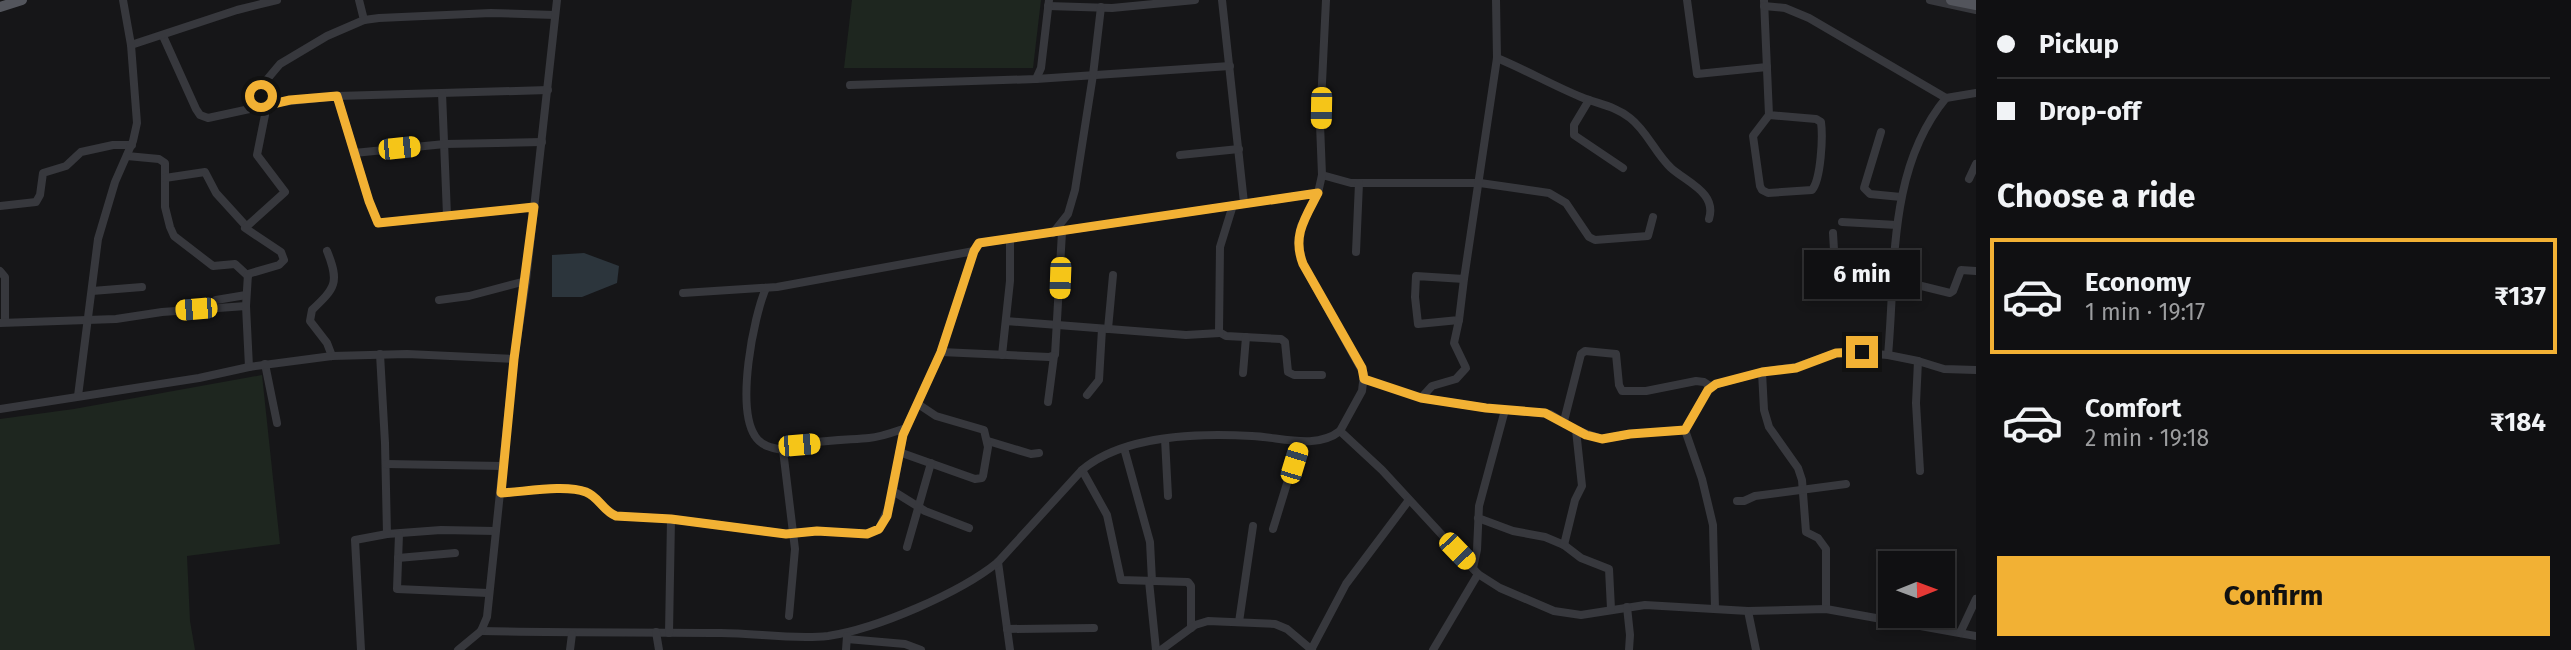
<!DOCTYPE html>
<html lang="en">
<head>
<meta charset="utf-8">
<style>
	:root { --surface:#101012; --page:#19191b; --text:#f1f3f6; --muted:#9c9d9f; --line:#303032; --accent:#f2b134 }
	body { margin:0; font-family:"Fira Sans",sans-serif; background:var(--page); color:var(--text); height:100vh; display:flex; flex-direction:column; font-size:26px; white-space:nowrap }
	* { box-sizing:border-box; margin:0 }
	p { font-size:23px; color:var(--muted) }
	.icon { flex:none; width:38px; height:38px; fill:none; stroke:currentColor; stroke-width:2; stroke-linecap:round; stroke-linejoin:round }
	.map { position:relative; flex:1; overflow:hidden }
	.panel { display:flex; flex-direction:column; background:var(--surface); width:595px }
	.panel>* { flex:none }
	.banner { display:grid; align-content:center; height:154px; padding:0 21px; background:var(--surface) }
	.needle { width:46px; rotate:89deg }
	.controls { position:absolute; left:1878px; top:551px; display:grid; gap:14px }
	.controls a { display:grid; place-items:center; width:77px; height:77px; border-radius:0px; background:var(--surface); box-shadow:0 4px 10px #0003,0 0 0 2px var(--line); font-size:35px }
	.end { position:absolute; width:32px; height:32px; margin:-16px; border:9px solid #f2b134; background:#111; box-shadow:0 0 0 4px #111 }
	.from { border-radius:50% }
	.bubble { position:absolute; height:49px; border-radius:0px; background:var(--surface); box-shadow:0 4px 10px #0003,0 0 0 2px var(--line); font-size:23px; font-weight:700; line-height:49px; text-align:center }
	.car { position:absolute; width:21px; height:42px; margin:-21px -10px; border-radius:9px; box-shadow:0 0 5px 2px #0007; background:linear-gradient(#f5c518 24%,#345 0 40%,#f5c518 0 76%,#345 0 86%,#f5c518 0) }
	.banner b { display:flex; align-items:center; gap:24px; height:66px; font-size:26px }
	.banner b+b { border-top:2px solid var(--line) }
	.banner i { width:18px; height:18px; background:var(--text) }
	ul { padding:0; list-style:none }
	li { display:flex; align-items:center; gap:21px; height:116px; margin:0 14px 10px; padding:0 7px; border:4px solid transparent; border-radius:0px }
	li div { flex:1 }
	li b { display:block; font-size:26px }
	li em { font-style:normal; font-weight:700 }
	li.active { border-color:var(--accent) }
	li>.icon { width:63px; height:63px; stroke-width:1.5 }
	h2 { padding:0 21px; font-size:32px; line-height:84px }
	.button { display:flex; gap:14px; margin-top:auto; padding:14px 21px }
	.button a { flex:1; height:80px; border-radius:0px; background:var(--accent); color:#111; font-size:28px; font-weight:700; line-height:80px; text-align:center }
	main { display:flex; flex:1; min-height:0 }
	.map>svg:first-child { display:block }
	.green { fill:#1e261f }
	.water { fill:#2c353c }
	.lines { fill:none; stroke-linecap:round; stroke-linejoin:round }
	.minor { stroke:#37383d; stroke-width:8 }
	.major { stroke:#53555c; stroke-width:10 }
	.route { stroke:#f2b134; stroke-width:9 }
</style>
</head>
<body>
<main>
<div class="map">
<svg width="1976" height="650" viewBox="0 0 1976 650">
	<rect width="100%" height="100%" fill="#161618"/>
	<g class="green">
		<path d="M852 0H1041L1033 68H844Z"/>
		<path d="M262 375 280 544 187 556 190 621 195 650H0V419L74 409Z"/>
	</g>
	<path class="water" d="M584 253 619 266 617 283 582 297H552V255Z"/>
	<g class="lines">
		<g class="minor">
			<path d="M359 0 364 20"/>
			<path d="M1222 0 1244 203"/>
			<path d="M1687 0 1697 74 1767 67"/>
			<path d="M1764 0 1769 115 1753 136 1760 186 1762 190 1768 193 1812 190C1821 179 1823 137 1821 122L1816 119 1769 115"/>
			<path d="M1930 0 1976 10"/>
			<path d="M1048 6 1112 8 1195 0"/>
			<path d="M1764 6 1785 8 1809 18 1946 98"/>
			<path d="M163 36 196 109 200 115 208 118 282 102 337 96 548 90"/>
			<path d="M131 45 237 10 277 0"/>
			<path d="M1497 58C1526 70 1552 85 1581 97 1598 104 1615 106 1630 118 1647 131 1655 153 1671 168 1688 183 1717 193 1709 219"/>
			<path d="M1036 79 1230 66"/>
			<path d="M850 85 1036 79 1041 68 1049 0"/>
			<path d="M442 93 447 215"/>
			<path d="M337 96 369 201 378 223 534 207"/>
			<path d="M1589 100 1574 125V135L1623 168"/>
			<path d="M1881 132 1864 188 1870 194 1901 197"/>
			<path d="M354 153 445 144 542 142"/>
			<path d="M1180 155 1239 149"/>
			<path d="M127 156 159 159 165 163V207L170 227 174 236 213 266 235 264 248 276"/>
			<path d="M1322 175 1351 183H1480L1549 193 1566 203 1589 237 1595 240 1648 236 1653 217"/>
			<path d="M165 178 205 172 216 193 246 226"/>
			<path d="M1969 179 1976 164"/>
			<path d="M1233 205 1220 247 1219 332 1226 336 1281 339 1285 342 1288 372 1294 375H1322"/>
			<path d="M0 206 36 202 40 195 43 173 66 166 81 152 113 145H132"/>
			<path d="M1842 222 1897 225"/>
			<path d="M1053 233 1068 214 1075 190 1093 75 1101 7"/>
			<path d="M1833 233 1835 267 1839 274 1889 278 1950 293 1953 291 1961 270 1976 271"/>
			<path d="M327 251C340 283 335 288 312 310L310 321 327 343 332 356"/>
			<path d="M1356 252 1359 183"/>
			<path d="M0 271 5 277V322"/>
			<path d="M1464 279 1459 320 1418 324 1415 297 1416 276 1464 279 1497 58 1496 0"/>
			<path d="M766 288C753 318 736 407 755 436 761 446 772 448 783 450"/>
			<path d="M92 291 142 287"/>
			<path d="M683 293 777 287 974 251"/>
			<path d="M216 300 246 295"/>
			<path d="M439 300 469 296 526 281"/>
			<path d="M1006 321 1186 335 1220 333"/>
			<path d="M0 323 116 319 162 312 246 306"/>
			<path d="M1108 329 1113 275"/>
			<path d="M941 352 1049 357 1055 355 1062 232"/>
			<path d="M380 354 385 443 387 534 441 530 495 531"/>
			<path d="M1002 355 1010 281V238"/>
			<path d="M1888 355C1896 269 1887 169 1946 98L1976 93"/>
			<path d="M1918 361 1916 403 1920 471"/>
			<path d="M265 364 277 423"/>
			<path d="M249 367 246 306 248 274 279 265 284 260 281 252 245 228 285 192 257 155 265 115 261 92 264 83 280 64 327 36 364 20 379 18 491 13 555 15"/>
			<path d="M1762 372 1764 410 1769 427 1798 468 1802 480 1806 532 1818 538 1826 549V609"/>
			<path d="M1243 373 1246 337"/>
			<path d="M1364 379 1421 398 1486 408 1550 414 1576 430 1602 439 1630 434 1685 430 1710 386 1762 372 1796 367 1836 353 1848 352 1888 355 1918 361 1944 369 1976 370"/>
			<path d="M1087 395 1099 380 1102 329"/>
			<path d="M78 396 98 239 115 182 133 141 137 123 131 45 123 0"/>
			<path d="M1421 398 1432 386 1456 379 1466 368 1454 343 1459 320"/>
			<path d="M1048 402 1054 356"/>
			<path d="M0 409 199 378 249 367 332 356 407 354 514 359"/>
			<path d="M1564 421 1581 354 1585 351 1616 354 1619 385 1622 391H1646L1696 381 1704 382 1710 386"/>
			<path d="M1685 430 1702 479 1713 525 1715 609"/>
			<path d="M1340 431 1382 470 1478 574 1500 588 1554 611 1581 615 1645 605 1748 611 1826 609 1976 636"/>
			<path d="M1165 439 1168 496"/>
			<path d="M988 441 1031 454 1039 453"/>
			<path d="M1124 448 1150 542 1152 581"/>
			<path d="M899 452 975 479 982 478 983 476 988 447 984 430 936 416 918 404"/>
			<path d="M386 464 503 466"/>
			<path d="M1082 470 1107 515 1121 580 1188 582 1191 586V628"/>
			<path d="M893 491 925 511 969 528"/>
			<path d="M501 493C524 492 565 484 586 492 599 497 603 511 616 516L671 519 786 534 817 531 867 534 879 529 891 502 903 435 941 352 974 251 980 243 1318 193"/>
			<path d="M1737 501H1744L1755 496 1846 484"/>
			<path d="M1478 518 1513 531 1545 537 1564 545 1581 558 1609 569 1611 609"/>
			<path d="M1273 529 1300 441"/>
			<path d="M399 534 397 589 488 593"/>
			<path d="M1564 545 1575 500 1582 486 1576 430"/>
			<path d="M907 547 931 463"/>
			<path d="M398 558 455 553"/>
			<path d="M998 562 1010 650"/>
			<path d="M1473 568 1477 550 1479 506 1505 410"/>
			<path d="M1149 581 1156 650"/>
			<path d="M1627 607 1630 635 1629 650"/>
			<path d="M1748 611 1756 650"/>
			<path d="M789 616 795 549 783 450C795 441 850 440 869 438 882 437 894 432 906 428"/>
			<path d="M1239 622 1253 526"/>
			<path d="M1007 629 1094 628"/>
			<path d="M481 631C561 633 641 632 721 633 756 633 793 640 828 636 876 629 960 593 998 562L1082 470C1123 435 1200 433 1252 436 1280 437 1316 450 1340 431L1362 391 1364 374 1303 264 1298 242 1301 226 1318 193 1322 175 1320 124 1326 0"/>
			<path d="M656 632 659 650"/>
			<path d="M669 633 671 519"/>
			<path d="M1960 633 1976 599"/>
			<path d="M847 639 905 644 921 650"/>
			<path d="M361 650 355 540 387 534"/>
			<path d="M458 650 481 631 487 617 514 359 526 281 557 0"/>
			<path d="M570 650 572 634"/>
			<path d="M846 650 847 636"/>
			<path d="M1161 650 1195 625 1208 621 1275 624 1287 629 1312 650"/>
			<path d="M1311 650 1346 584 1409 500"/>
			<path d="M1433 650 1478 574"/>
		</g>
		<g class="major">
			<path d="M1951 0 1976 5"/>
			<path d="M0 7 22 0"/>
		</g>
	</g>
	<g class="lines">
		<path class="route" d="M261 96 264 106 290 100 337 96 369 201 378 223 534 207 514 359 501 493C524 492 565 484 586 492 599 497 603 511 616 516L671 519 786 534 817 531 867 534 879 529 887 516 903 435 941 352 974 251 979 243 1318 193C1305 218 1292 236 1303 264L1362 368 1364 379 1421 398 1486 408 1545 413 1586 435 1602 439 1630 434 1685 430 1708 390 1716 384 1762 372 1796 368 1836 353 1862 352"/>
	</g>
</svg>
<div class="controls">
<a><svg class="needle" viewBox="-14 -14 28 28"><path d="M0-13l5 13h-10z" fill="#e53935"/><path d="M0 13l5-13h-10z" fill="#9c9d9f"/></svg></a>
</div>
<i class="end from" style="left:261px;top:96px"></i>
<i class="end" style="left:1862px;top:352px"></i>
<div class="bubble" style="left:1804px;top:250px;width:116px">6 min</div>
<i class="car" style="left:1321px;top:108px;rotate:181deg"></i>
<i class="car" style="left:399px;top:148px;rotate:84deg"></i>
<i class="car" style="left:1060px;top:278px;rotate:182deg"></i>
<i class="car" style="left:196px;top:309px;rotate:265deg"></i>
<i class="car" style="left:799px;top:445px;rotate:85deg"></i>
<i class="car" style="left:1294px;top:463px;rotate:17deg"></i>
<i class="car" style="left:1457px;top:551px;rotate:136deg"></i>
</div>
<section class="panel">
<div class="banner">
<b><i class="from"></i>Pickup</b>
<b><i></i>Drop-off</b>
</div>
<h2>Choose a ride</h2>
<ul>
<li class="active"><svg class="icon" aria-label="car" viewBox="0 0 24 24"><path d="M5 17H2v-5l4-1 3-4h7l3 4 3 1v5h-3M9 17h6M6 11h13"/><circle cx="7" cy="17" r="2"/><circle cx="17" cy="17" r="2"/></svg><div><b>Economy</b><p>1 min · 19:17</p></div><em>₹137</em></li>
<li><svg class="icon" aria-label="car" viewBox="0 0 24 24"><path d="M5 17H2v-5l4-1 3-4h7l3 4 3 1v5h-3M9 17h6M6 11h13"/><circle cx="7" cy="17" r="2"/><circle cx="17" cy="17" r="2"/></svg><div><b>Comfort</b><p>2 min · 19:18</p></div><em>₹184</em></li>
</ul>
<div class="button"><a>Confirm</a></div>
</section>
</main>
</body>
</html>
